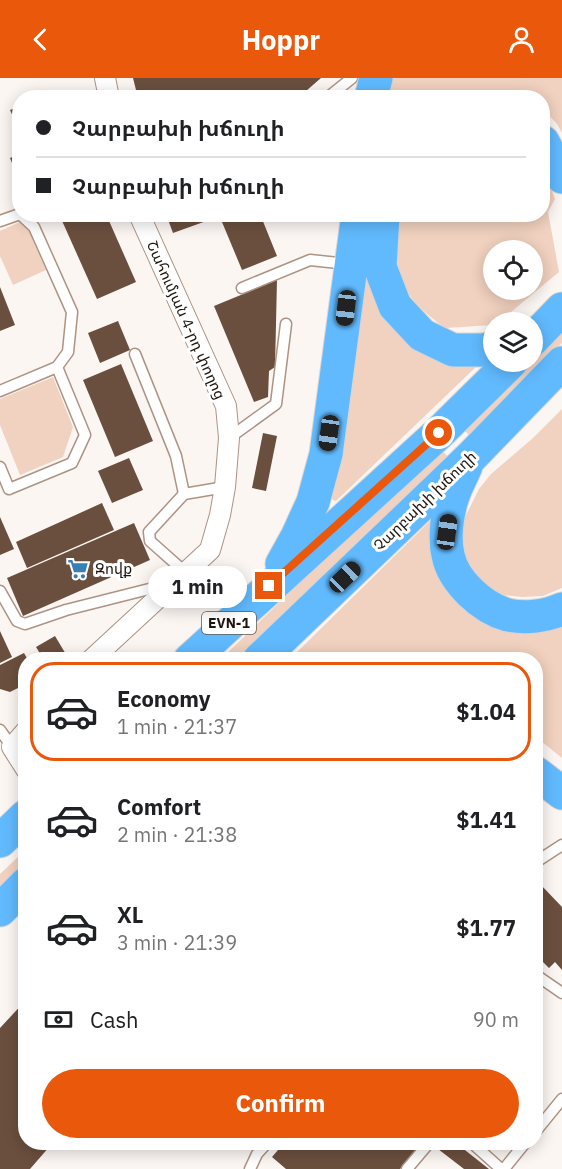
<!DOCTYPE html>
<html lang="en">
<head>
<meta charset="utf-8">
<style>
	:root { --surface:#fff; --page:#f2f2f2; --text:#202124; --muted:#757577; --line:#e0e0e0; --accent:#ea580c }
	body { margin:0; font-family:"IBM Plex Sans","Noto Sans Armenian",sans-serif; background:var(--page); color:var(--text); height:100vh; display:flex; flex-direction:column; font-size:22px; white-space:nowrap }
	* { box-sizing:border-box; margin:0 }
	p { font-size:20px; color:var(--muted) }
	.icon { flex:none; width:33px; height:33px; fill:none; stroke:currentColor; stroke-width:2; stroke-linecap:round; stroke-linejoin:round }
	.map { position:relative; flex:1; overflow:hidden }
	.details { position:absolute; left:18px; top:574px; width:525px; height:498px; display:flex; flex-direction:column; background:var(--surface); border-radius:24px; box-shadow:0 3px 15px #0003 }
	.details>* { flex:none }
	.top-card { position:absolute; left:12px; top:12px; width:538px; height:132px; border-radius:24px; box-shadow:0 3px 15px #0003; display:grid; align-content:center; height:132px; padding:0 24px; background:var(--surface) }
	.tools { position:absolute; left:483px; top:162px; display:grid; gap:12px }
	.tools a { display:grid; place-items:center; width:60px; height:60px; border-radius:50%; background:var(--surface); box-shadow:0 3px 15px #0003; font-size:30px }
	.end { position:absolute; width:27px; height:27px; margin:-14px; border:8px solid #ea580c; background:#fff; box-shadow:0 0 0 3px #fff }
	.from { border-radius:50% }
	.bubble { position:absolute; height:42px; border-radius:21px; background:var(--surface); box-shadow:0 3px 15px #0003; font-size:20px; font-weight:700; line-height:42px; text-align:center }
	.car { position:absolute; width:18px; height:36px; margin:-18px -9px; border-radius:8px; box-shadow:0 0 4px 2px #0007; background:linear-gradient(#222 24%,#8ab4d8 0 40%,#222 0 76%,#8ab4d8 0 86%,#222 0) }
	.top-card b { display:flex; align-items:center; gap:21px; height:57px; font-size:22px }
	.top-card b+b { border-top:2px solid var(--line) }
	.top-card i { width:15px; height:15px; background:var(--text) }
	ul { padding:10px 0 0; list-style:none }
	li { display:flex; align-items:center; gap:18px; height:99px; margin:0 12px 9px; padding:0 12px; border:3px solid transparent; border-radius:24px }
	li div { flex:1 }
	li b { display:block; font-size:22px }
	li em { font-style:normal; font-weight:700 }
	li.active { border-color:var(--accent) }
	li>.icon { width:54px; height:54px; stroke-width:1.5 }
	.pay { display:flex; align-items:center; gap:15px; height:66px; padding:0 24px; font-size:22px }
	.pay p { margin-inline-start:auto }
	.primary-button { display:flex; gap:12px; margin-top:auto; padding:12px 24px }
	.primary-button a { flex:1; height:69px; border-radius:36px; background:var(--accent); color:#fff; font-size:24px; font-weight:700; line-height:69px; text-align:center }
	header { display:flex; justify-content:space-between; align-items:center; height:78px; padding:0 24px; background:var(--accent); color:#fff; font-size:27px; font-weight:700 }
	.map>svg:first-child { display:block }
	.green { fill:#f1d1bf; fill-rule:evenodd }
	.building { fill:#6b4f3e }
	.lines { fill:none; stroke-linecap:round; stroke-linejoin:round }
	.lane-casing { stroke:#ad9384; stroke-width:13 }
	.street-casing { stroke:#ad9384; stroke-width:22 }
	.highway-casing { stroke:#d6d5d4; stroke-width:35 }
	.lane { stroke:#fff; stroke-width:10 }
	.street { stroke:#fff; stroke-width:20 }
	.highway { stroke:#61bafe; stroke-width:33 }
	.route { stroke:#ea580c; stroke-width:8 }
	.labels { text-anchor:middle; stroke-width:6; stroke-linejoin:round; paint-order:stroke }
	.shield { fill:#fff; stroke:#625b57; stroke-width:1.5 }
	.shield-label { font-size:14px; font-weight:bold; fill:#1e150f }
	.street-label { font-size:15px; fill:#1e150f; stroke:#fff }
	.poi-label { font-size:15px; fill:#1e150f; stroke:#fff; text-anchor:start }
</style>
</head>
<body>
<header><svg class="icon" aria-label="back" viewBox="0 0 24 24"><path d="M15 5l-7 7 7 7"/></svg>Hoppr<svg class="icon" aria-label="person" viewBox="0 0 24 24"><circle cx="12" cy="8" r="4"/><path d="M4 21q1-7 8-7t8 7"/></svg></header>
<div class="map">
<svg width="562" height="1091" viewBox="0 0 562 1091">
	<rect width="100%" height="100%" fill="#fcf6f3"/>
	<g class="green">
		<path d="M392 0H562V55L557 46 543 31V20L524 19 492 12 459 14 443 19 387 20Z"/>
		<path d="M543 89 555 121 548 134 559 194 499 244H494L493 247 445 250C395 213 394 196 398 137L543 136ZM494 172H532V212H494Z"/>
		<path d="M24 142 46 192 13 207 0 178V153Z"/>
		<path d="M363 203H372L478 287 336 423 331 421 353 289Z"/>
		<path d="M562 254V265L469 357 464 352Z"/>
		<path d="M53 299 73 349 63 379 20 397 0 347V321Z"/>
		<path d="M562 331V510L543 518 522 519 504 517 490 511 463 483 460 449 479 411 491 396 533 360Z"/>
		<path d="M442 372 447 378 240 582H220L326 479Z"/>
		<path d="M433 440 443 496 562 539V680L536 659V582H289Z"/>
		<path d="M18 779 25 787V793L0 818V796Z"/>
	</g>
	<g class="building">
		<path d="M133 0H321L298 20H138Z"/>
		<path d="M20 28V46L17 47 10 32Z"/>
		<path d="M20 76V102H19L10 80Z"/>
		<path d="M59 136H106L136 204 97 221Z"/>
		<path d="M173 136H223V137L173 155 167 139Z"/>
		<path d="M254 136H260L277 178 242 192 222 144 234 139 236 144Z"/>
		<path d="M277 202 275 289 269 293 268 319 254 324 214 228Z"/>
		<path d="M0 209 15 247 0 253Z"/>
		<path d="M118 243 130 272 100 285 88 255Z"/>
		<path d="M121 286 153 363 115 379 83 302Z"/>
		<path d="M263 355 277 358 266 413 252 410Z"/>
		<path d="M129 380 143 412 112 425 98 393Z"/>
		<path d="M102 425 114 452 27 490 16 464Z"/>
		<path d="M0 439 14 471 0 477Z"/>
		<path d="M134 445 150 482 23 538 7 500Z"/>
		<path d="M0 553 12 579 0 585Z"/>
		<path d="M55 558 67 578 62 582H44L36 569Z"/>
		<path d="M24 575 28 582H26V606L10 614 0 611V587Z"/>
		<path d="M536 740 543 747 536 755Z"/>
		<path d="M541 807 562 829V892L555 884 549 890 536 877V812Z"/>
		<path d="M26 922V1036L21 1042 26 1046V1065H47L50 1068 30 1091H0V950Z"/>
		<path d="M284 1065H423L400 1091H286L272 1079Z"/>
		<path d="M443 1065H456L489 1091H464L438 1071Z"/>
	</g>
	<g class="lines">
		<g class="lane-casing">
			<g id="lane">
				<path d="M327 20 352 0"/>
				<path d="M0 143 20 136"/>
				<path d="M242 210 310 182 348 186"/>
				<path d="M135 276 176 378 184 416"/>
				<path d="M0 313 57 289 68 274 72 234 34 149 20 136"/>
				<path d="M229 360 276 326 286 246"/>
				<path d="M0 389 9 411 72 385 85 357 57 289"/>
				<path d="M186 495 150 463 149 454 184 416 225 409"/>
				<path d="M0 513 17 543 25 546 66 532 169 506"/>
				<path d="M0 652 12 669"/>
				<path d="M536 784 562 767"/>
				<path d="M536 897 562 915"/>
				<path d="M536 1053 562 1021"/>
				<path d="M472 1065 501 1091"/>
				<path d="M250 1091 257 1076 267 1065"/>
				<path d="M407 1091 429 1065"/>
				<path d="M504 1091 525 1065"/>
			</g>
		</g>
		<g class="street-casing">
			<g id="street">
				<path d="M105 0 109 20"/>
				<path d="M91 582 210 472 220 437 225 409 229 360 226 328 139 136"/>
				<path d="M26 653 12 669 26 691"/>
			</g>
		</g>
		<g class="highway-casing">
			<g id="highway">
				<path d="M371 20 376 0"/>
				<path d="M543 64 562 99"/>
				<path d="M383 136 380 189 395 228 422 257 453 272H484L494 269"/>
				<path d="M532 262 562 231"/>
				<path d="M466 388C462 398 456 408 453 418 447 435 444 460 448 477 453 503 482 530 508 537 525 541 546 538 562 531"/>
				<path d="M282 486 297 459 313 424 326 376 358 136"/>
				<path d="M190 582 439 355 511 284"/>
				<path d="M259 582 471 379 562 285"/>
				<path d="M536 695 562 715"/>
				<path d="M0 763 26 738"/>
				<path d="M0 832 26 806"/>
			</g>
		</g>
		<use href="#lane" class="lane"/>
		<use href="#street" class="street"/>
		<use href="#highway" class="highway"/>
	</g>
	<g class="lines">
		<path class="route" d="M269 508 439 355"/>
	</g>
	<defs>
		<g id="supermarket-bare" transform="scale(1.62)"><path d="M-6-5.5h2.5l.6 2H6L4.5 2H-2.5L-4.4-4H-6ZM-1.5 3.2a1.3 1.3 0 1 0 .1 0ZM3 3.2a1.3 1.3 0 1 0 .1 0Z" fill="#387fb4" stroke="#fff" stroke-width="2.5" paint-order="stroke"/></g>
	</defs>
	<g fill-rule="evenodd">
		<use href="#supermarket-bare" x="78" y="491"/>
	</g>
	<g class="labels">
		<rect class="shield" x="202" y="534" width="54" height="22" rx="4.5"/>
		<g class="shield-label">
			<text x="229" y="550">EVN-1</text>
		</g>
		<g class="street-label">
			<text transform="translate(186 242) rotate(66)" y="5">Շահումյան 4-րդ փողոց</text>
			<text transform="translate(425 423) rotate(-44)" y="5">Չարբախի խճուղի</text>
		</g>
		<g class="poi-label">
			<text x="95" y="496">Զովք</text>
		</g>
	</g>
</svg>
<div class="tools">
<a><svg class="icon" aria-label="locate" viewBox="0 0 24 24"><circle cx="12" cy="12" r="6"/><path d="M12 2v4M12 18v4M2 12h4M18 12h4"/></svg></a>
<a><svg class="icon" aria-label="layers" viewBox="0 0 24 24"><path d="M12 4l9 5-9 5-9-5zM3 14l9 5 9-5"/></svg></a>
</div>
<i class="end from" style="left:439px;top:355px"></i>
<i class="end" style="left:269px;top:508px"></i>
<div class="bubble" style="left:148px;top:488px;width:99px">1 min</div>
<i class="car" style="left:346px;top:230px;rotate:187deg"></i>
<i class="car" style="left:329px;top:355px;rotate:188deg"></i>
<i class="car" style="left:447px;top:454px;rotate:8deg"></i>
<i class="car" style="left:345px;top:499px;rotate:46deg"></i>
<div class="top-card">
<b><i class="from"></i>Չարբախի խճուղի</b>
<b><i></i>Չարբախի խճուղի</b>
</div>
<section class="details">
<ul>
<li class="active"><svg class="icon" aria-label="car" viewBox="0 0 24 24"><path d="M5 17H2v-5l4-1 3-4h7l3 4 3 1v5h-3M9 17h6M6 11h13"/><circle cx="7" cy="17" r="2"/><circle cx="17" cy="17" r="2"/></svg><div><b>Economy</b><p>1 min · 21:37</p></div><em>$1.04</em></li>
<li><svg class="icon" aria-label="car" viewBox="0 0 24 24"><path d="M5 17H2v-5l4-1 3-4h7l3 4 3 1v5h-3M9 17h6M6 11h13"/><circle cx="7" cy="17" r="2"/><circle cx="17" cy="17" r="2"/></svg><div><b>Comfort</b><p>2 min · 21:38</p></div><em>$1.41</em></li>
<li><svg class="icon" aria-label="car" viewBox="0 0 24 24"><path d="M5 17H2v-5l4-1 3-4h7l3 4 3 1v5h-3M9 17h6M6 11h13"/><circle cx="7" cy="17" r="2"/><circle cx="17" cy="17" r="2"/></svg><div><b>XL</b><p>3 min · 21:39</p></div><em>$1.77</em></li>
</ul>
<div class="pay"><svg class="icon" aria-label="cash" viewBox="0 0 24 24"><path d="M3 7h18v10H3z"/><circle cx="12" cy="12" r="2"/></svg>Cash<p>90 m</p></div>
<div class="primary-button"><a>Confirm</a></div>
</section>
</div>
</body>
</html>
